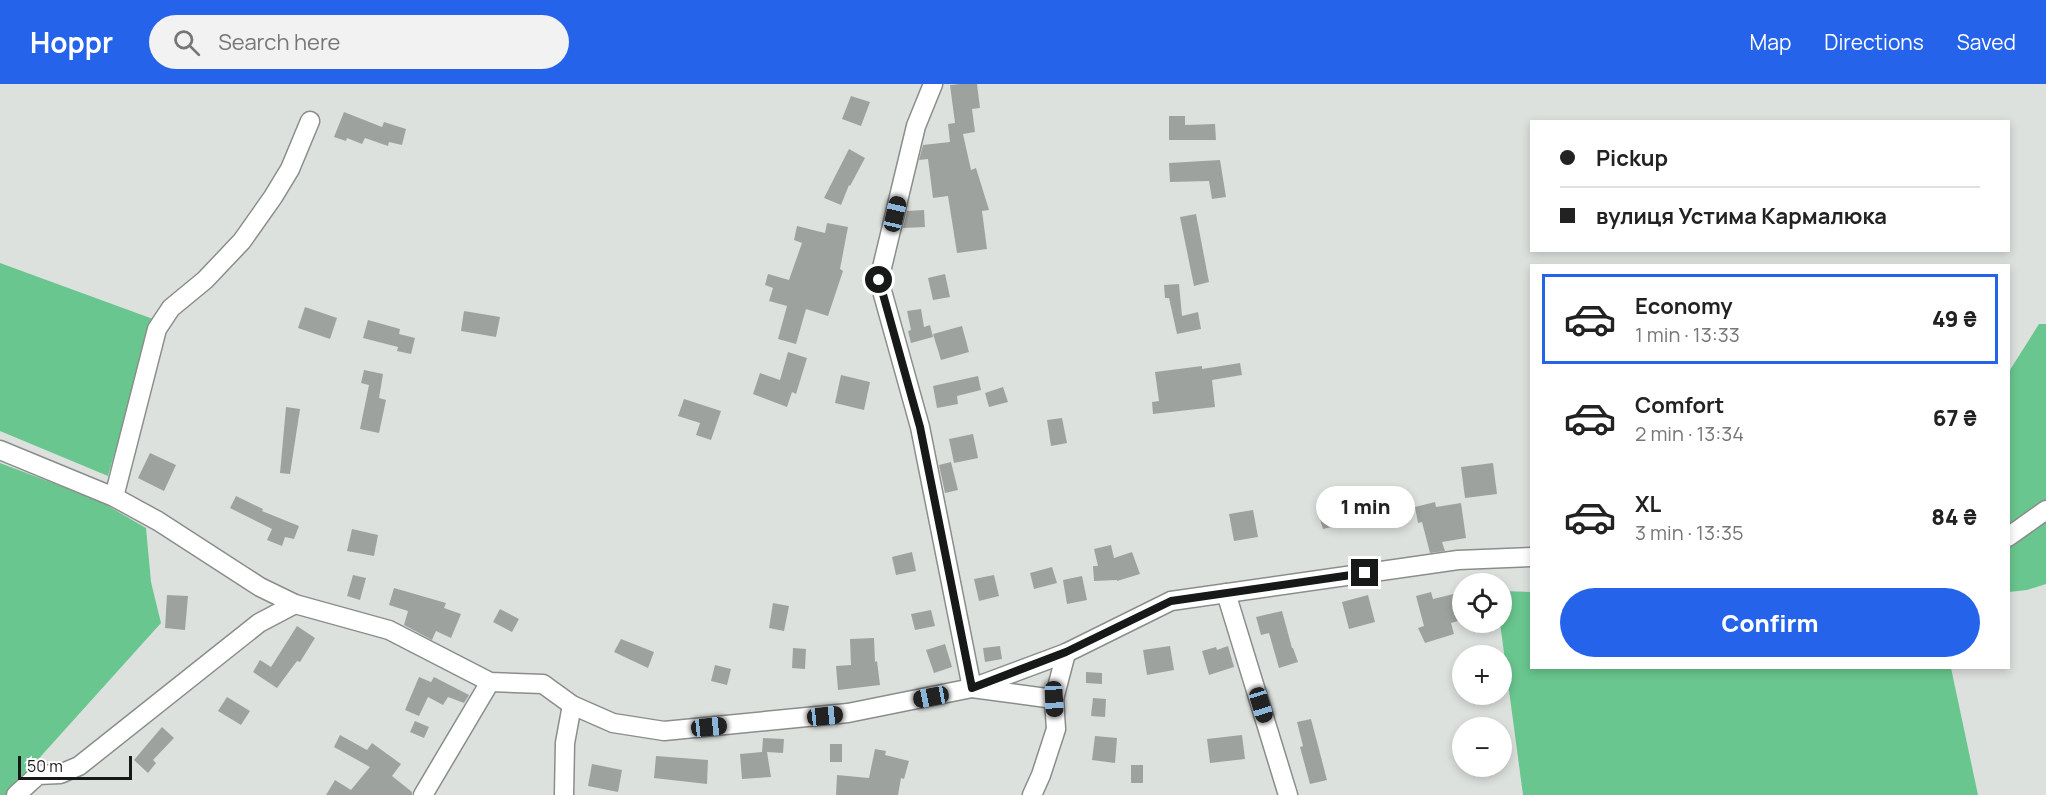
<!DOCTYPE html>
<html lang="en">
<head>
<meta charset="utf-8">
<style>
	:root { --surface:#fff; --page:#f2f2f2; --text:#222; --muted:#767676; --line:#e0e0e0; --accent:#2563eb }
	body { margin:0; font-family:Manrope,sans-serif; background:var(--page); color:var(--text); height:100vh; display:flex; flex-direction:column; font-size:22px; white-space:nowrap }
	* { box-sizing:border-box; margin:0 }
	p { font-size:20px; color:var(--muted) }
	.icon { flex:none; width:33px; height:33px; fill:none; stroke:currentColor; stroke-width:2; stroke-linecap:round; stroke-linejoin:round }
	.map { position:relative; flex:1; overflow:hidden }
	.sheet { position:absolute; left:1530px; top:180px; width:480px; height:405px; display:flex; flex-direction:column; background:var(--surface); border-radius:0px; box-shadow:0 3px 9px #0003 }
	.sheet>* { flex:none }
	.guide { position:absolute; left:1530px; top:36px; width:480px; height:132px; border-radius:0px; box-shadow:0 3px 9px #0003; display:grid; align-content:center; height:132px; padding:0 30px; background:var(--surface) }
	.fabs { position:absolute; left:1452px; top:489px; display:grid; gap:12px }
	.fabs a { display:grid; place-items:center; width:60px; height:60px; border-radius:50%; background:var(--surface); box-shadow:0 3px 9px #0003; font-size:30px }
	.scale { position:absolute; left:18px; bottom:15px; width:114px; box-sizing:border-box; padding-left:6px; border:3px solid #171918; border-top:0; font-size:16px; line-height:21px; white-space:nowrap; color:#171918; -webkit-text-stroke:4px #fff; paint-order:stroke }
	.end { position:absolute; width:27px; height:27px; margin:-14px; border:8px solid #171918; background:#fff; box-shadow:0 0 0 3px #fff }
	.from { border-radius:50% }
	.bubble { position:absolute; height:42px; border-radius:21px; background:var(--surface); box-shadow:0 3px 9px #0003; font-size:20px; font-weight:800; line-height:42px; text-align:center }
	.car { position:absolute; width:18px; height:36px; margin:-18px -9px; border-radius:8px; box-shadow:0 0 4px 2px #0007; background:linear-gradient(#222 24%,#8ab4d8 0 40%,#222 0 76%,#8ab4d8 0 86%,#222 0) }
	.guide b { display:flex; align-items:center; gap:21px; height:57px; font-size:22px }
	.guide b+b { border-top:2px solid var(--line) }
	.guide i { width:15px; height:15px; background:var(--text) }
	ul { padding:10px 0 0; list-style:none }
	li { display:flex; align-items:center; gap:18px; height:90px; margin:0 12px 9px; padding:0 18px; border:3px solid transparent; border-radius:0px }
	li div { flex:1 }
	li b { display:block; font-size:22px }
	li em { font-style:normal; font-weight:800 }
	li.selected { border-color:var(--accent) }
	li>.icon { width:54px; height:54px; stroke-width:1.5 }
	.button { display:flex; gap:12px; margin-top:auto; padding:12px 30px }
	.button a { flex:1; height:69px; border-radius:36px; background:var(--accent); color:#fff; font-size:24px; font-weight:800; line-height:69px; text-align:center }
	header { display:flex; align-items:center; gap:36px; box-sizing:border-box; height:84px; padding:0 30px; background:var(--accent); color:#fff }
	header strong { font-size:28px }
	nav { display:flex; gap:33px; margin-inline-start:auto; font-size:21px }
	.search { width:420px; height:54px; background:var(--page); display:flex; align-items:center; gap:15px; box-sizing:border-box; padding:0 21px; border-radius:33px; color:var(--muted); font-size:22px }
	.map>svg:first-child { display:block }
	.green { fill:#69c68e }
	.building { fill:#9ea29f }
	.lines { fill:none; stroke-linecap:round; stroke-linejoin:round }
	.minor-casing { stroke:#8a8e8b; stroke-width:21 }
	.minor { stroke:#fff; stroke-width:18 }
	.route { stroke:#171918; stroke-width:8 }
</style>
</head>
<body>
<header>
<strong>Hoppr</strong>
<div class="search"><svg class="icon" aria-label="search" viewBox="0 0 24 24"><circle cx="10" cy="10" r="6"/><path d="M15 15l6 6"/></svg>Search here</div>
<nav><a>Map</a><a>Directions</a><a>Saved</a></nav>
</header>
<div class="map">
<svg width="2046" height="711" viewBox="0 0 2046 711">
	<rect width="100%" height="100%" fill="#dde1de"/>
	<g class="green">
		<path d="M0 179 153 235 108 392 0 347Z"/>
		<path d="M2039 240H2046V500L2027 506 2009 508 2008 289Z"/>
		<path d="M0 379 98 416 146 444 151 498 161 539 6 711H0Z"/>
		<path d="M1502 507 1531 508 1532 584H1951L1978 711H1523L1500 539Z"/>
	</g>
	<g class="building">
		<path d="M960 0H977L980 24 972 25 975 48 963 50 971 86 976 84 989 126 982 127 987 165 957 169 948 112 933 114 928 75 919 76 923 61 950 58 948 40 955 39 950 1Z"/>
		<path d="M851 12 870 18 861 42 842 35Z"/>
		<path d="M344 28 382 43 384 38 406 45 402 61 389 58 388 62 365 54 362 60 347 54 346 57 334 53Z"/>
		<path d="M1169 32H1185V41L1215 40 1216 56H1169Z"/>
		<path d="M849 65 865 74 850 102 849 101 841 121 824 114Z"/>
		<path d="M1220 76 1226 113 1212 115 1209 97 1170 98 1169 79Z"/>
		<path d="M924 126 925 143 903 144 907 127Z"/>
		<path d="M1196 130 1209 198 1194 202 1180 133Z"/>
		<path d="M827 139 848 143 840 185 843 187 828 232 806 225 796 260 778 255 787 222 769 217 773 204 765 201 768 190 789 196 802 159 794 156 797 142 825 149Z"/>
		<path d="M945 190 950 213 933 216 928 194Z"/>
		<path d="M1179 200 1182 232 1198 228 1201 245 1177 250 1169 214H1165L1164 201Z"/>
		<path d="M305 223 337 234 330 255 298 244Z"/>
		<path d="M921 225 924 243 930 241 933 253 911 259 908 247 911 246 907 227Z"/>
		<path d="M464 227 500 233 496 253 461 247Z"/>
		<path d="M368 236 400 245 399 250 415 254 411 270 397 267 398 263 363 254Z"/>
		<path d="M962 242 969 268 941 276 933 250Z"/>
		<path d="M788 268 807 274 796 310 792 308 787 323 753 310 760 289 780 296Z"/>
		<path d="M1240 279 1242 291 1212 296 1215 323 1153 330 1152 318 1159 317 1155 288 1202 282V285Z"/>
		<path d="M364 286 383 290 379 314 386 316 379 349 360 345 369 301 361 299Z"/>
		<path d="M841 291 870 298 864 326 835 319Z"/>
		<path d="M978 292 981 306 957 312 958 320 937 324 933 302Z"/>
		<path d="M1003 303 1008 318 989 323 985 309Z"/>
		<path d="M684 315 721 327 711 356 696 351 700 339 678 332Z"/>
		<path d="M286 323 300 325 290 390 280 389Z"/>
		<path d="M1062 334 1067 359 1051 362 1047 336Z"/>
		<path d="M973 350 978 374 954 379 949 355Z"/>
		<path d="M150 369 176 381 164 407 138 394Z"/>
		<path d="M951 378 958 406 945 409 939 381Z"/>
		<path d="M1493 379 1497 410 1465 414 1461 383Z"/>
		<path d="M236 412 263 425 262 427 299 442 294 455 285 453 282 462 267 456 272 445 230 424Z"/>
		<path d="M1435 418 1436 423 1461 419 1466 454 1442 458 1445 467 1430 469 1422 438 1418 439 1415 423Z"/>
		<path d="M1253 426 1258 453 1234 457 1229 430Z"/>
		<path d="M1340 427 1344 440 1323 445 1319 432Z"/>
		<path d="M352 445 378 451 374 472 347 467Z"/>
		<path d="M1111 461 1114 474 1132 468 1140 490 1117 497V496L1094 497 1093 482H1098L1094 465Z"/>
		<path d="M912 468 916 487 896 491 892 473Z"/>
		<path d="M1052 483 1057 499 1034 505 1030 489Z"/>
		<path d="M353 491 366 494 360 516 347 512Z"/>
		<path d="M994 491 999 512 979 517 974 495Z"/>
		<path d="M1082 492 1087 516 1067 520 1063 496Z"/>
		<path d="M394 504 446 519 444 524 461 530 451 554 436 547 432 556 404 541 408 527 389 521Z"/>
		<path d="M1431 508 1433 515 1462 508V536L1451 539 1454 550 1425 559 1418 544 1424 542 1416 512Z"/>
		<path d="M167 511 188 512 185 546 165 544Z"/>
		<path d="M1368 511 1375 538 1349 545 1342 518Z"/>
		<path d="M773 519 789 522 784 547 769 544Z"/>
		<path d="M500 525 519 535 512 548 493 538Z"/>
		<path d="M931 526 935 542 915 546 911 530Z"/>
		<path d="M1282 527 1292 564H1293L1298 578 1279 584 1269 549 1261 551 1256 533Z"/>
		<path d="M297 542 315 554 300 578 297 577 277 604 253 588 260 576 271 583Z"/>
		<path d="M874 554 875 578 877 577 880 601 838 606 836 582 851 581 850 555Z"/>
		<path d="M621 555 654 568 648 584 614 568Z"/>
		<path d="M945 560 952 583 934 589 926 566Z"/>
		<path d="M1000 562 1002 575 985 578 983 564Z"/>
		<path d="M1170 562 1174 586 1147 591 1143 566Z"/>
		<path d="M1228 562 1234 583 1209 591 1202 567 1216 563 1217 566Z"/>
		<path d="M793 564 806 565 805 585 792 584Z"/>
		<path d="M715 581 731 585 727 601 711 597Z"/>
		<path d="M1086 588 1102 589V600L1086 599Z"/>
		<path d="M419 593 431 598 434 593 469 611 464 619 448 613 443 621 428 613 419 632 405 626Z"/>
		<path d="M227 613 250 627 241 641 218 627Z"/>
		<path d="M1093 614 1106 615 1105 633 1091 632Z"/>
		<path d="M1311 635 1327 696 1310 700 1300 663 1303 662 1297 638Z"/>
		<path d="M415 637 429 643 424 654 410 648Z"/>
		<path d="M162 643 174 654 153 676 156 679 148 689 134 676Z"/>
		<path d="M340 651 367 666 372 659 401 680 392 692 412 708V711H326L335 696 351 706 370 683 334 663Z"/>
		<path d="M1242 651 1245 675 1210 679 1207 655Z"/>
		<path d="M1095 652 1117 654 1115 679 1092 676Z"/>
		<path d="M763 654 784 655 783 669 767 668 771 693 742 695 740 670 762 668Z"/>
		<rect x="830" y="660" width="12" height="18"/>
		<path d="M875 665 886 667 885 671 909 677 904 695 901 694 898 711H836L837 691 869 694Z"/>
		<path d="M656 672 708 676 707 700 654 694Z"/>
		<path d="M592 680 622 686 618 708 588 702Z"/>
		<rect x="1131" y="681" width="12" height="18"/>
	</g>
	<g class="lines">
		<g class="minor-casing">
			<g id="minor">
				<path d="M933 0 916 42 879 196 920 343 972 604 1054 615"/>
				<path d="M0 366 114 413 158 437 260 503 295 520 389 546 490 598 543 600 572 621 613 639 664 647 848 629 972 604 1066 569 1171 517 1458 476 1532 473"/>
				<path d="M114 413 157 245 171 224 205 196 242 157 273 113 290 85 310 37"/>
				<path d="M2008 453 2046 426"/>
				<path d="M1226 509 1288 711"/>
				<path d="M16 711 38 691 60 690 79 682 259 539 295 520"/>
				<path d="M423 711 490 598"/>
				<path d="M564 711 565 659 572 621"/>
				<path d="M1032 711 1041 691 1056 645 1054 615 1066 569"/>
			</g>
		</g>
		<use href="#minor" class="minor"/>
	</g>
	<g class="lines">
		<path class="route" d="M879 196 920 343 972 604 1066 568 1171 517 1365 489"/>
	</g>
</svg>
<div class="fabs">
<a><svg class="icon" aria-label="locate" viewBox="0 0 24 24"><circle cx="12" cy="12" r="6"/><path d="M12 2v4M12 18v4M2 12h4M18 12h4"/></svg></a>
<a>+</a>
<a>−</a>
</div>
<div class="scale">50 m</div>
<i class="end from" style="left:879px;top:196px"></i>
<i class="end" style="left:1365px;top:489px"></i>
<div class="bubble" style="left:1316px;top:402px;width:99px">1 min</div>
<i class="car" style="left:895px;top:130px;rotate:13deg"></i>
<i class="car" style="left:931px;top:613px;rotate:259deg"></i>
<i class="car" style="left:1054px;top:615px;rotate:177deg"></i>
<i class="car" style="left:1261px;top:621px;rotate:163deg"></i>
<i class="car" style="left:825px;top:632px;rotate:84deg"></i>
<i class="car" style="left:709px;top:643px;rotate:84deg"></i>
<div class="guide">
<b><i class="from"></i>Pickup</b>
<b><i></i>вулиця Устима Кармалюка</b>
</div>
<section class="sheet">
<ul>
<li class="selected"><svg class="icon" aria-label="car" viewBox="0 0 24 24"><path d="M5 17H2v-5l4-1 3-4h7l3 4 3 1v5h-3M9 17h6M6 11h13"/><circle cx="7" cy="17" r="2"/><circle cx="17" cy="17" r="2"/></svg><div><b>Economy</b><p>1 min · 13:33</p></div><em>49 ₴</em></li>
<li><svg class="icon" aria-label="car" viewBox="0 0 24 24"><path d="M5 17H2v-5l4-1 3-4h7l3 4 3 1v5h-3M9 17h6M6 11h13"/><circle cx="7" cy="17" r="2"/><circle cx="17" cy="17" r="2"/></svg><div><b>Comfort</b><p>2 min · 13:34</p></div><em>67 ₴</em></li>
<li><svg class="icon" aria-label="car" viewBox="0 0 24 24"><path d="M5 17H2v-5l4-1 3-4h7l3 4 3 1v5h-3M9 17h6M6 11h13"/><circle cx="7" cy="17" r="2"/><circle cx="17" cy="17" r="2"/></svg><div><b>XL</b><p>3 min · 13:35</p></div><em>84 ₴</em></li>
</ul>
<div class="button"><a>Confirm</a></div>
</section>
</div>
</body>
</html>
